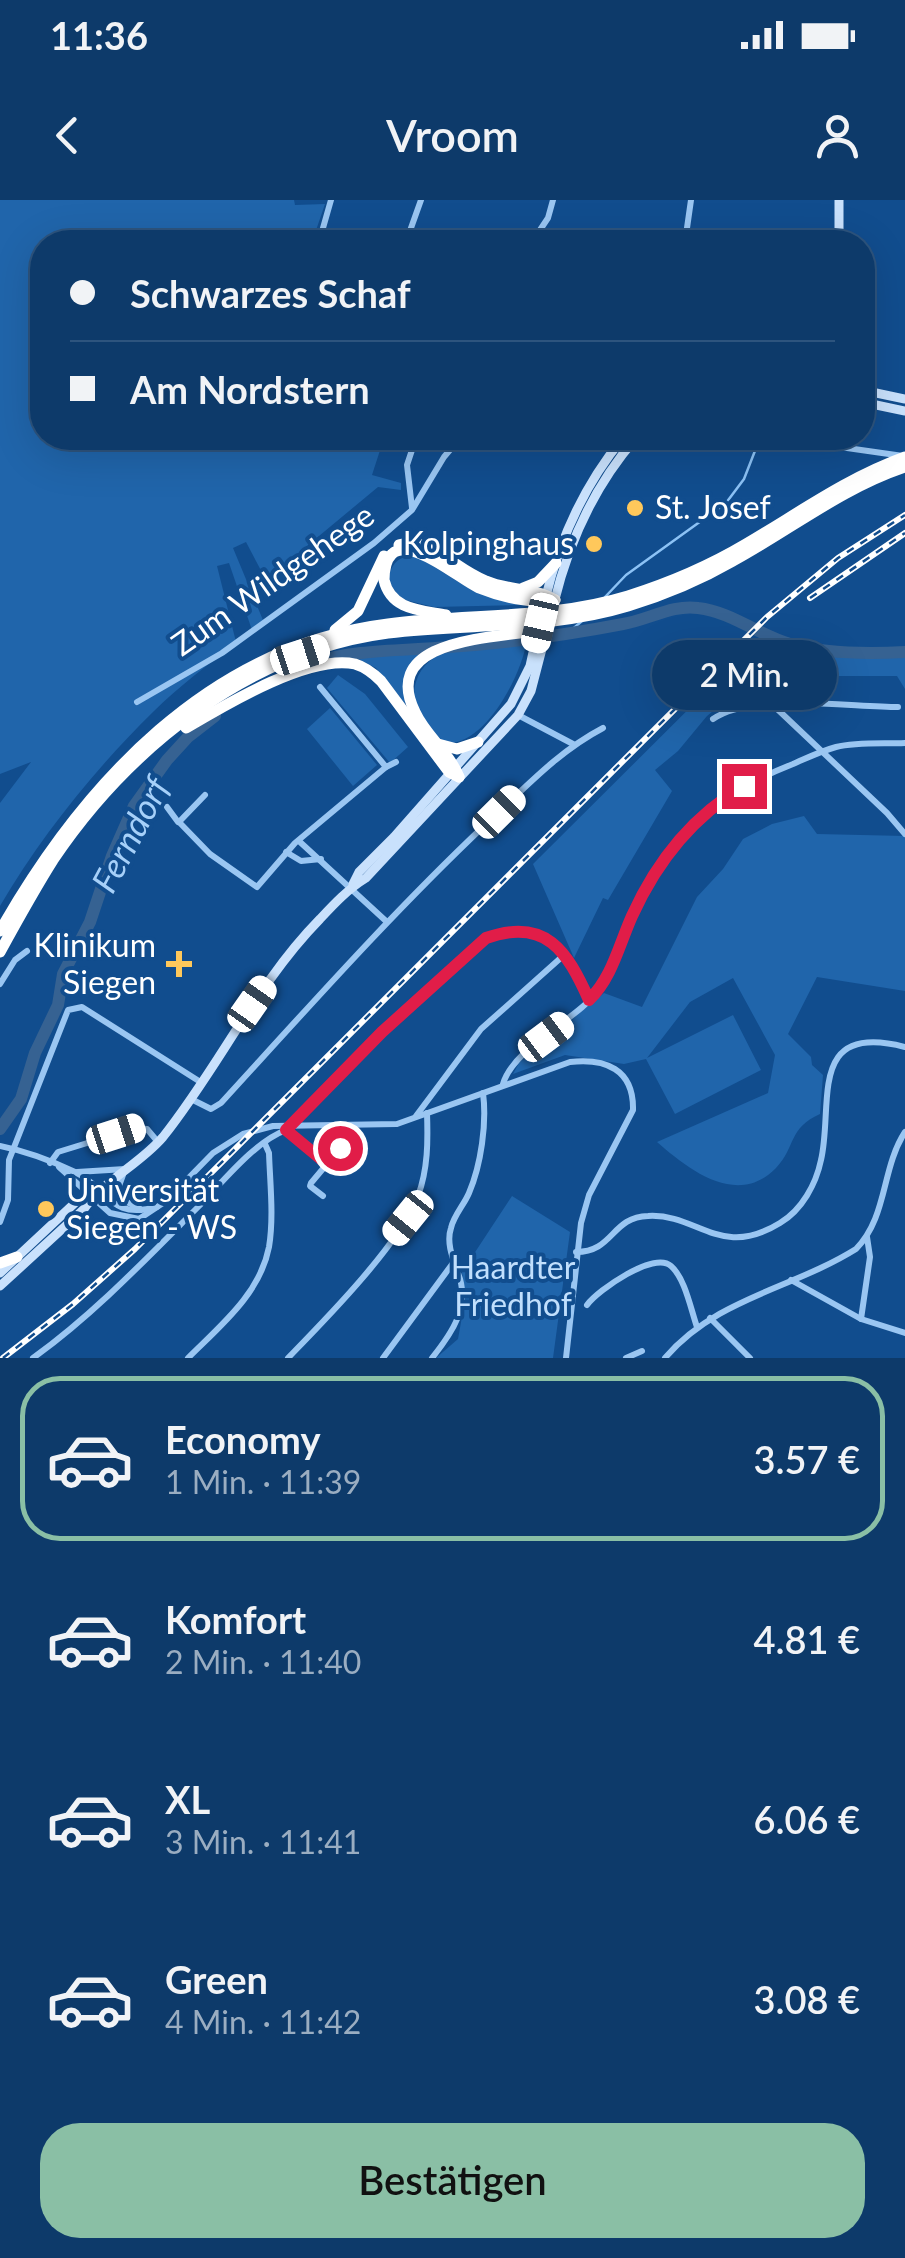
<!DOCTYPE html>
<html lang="de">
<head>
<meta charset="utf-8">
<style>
	:root { --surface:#0d3a6a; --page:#1b4572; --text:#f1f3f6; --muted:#9aadc1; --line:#2d547e; --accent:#8abfa5 }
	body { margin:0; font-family:Lato,sans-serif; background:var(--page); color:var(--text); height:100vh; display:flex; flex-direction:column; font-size:38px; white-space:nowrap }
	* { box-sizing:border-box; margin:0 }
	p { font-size:32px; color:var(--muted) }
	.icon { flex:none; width:55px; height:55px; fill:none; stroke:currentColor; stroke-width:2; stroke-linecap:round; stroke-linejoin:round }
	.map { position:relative; height:1158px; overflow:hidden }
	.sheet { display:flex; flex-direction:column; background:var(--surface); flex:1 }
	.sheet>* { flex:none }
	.top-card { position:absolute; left:30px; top:30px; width:845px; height:220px; border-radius:40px; box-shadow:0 10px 40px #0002,0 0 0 2px var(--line); display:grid; align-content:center; height:220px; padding:0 40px; background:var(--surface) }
	.end { position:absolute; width:45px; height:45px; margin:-22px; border:12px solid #e11d48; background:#fff; box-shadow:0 0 0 5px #fff }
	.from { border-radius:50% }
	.bubble { position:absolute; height:70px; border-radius:35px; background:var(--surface); box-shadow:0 10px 40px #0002,0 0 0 2px var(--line); font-size:32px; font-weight:600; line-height:70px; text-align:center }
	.car { position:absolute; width:30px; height:60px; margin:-30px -15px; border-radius:12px; box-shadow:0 0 8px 2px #0007; background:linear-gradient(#fff 24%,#345 0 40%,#fff 0 76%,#345 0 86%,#fff 0) }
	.top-card b { display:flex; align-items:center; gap:35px; height:95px; font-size:38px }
	.top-card b+b { border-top:2px solid var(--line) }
	.top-card i { width:25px; height:25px; background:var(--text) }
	ul { padding:18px 0 0; list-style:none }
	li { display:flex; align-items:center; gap:30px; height:165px; margin:0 20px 15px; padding:0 20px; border:5px solid transparent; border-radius:40px }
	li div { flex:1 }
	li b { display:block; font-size:38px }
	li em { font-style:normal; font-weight:600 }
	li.selected { border-color:var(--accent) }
	li>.icon { width:90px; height:90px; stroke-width:1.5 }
	.primary-button { display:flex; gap:20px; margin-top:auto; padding:20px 40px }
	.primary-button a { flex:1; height:115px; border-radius:40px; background:var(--accent); color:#111; font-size:40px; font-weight:600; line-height:115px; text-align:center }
	.status { display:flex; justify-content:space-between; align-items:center; height:70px; padding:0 50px; background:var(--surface); direction:ltr }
	.status svg { height:28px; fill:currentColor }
	header { display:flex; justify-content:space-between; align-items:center; height:130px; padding:0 40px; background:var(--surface); font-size:45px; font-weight:600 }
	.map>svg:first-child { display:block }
	.green { fill:#2065ab }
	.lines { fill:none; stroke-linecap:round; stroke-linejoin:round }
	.stream { stroke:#8cc2f5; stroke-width:2.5 }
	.river { stroke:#366292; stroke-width:12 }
	.street { stroke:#9ac6f2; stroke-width:6 }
	.secondary { stroke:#c9e1fc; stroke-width:9 }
	.highway { stroke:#fff; stroke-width:11 }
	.rail-casing { stroke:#fff; stroke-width:6 }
	.rail { stroke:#114d8e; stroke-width:2.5; stroke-dasharray:8; stroke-linecap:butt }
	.route { stroke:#e11d48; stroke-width:12 }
	.poi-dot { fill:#ffc85b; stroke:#114d8e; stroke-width:4 }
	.labels { text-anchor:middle; stroke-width:8; stroke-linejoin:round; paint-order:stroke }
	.poi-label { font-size:32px; fill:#fff; stroke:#114d8e; text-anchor:start }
	.street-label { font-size:32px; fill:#fff; stroke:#114d8e }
	.park-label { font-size:32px; fill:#c1dffd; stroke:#114d8e }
	.water-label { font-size:35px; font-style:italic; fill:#a6d0f9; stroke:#114d8e }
</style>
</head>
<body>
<div class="status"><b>11:36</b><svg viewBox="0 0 49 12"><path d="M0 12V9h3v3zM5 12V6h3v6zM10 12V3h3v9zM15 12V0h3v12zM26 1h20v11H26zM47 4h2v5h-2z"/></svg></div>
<header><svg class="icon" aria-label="back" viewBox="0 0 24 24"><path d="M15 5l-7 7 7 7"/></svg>Vroom<svg class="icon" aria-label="person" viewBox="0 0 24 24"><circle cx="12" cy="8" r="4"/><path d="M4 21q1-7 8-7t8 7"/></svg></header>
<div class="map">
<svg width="905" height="1158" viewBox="0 0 905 1158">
	<rect width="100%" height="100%" fill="#114d8e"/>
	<g class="green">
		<path d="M0 0H294L295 5 325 4 312 42H42V238H384L372 275 401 283V290L378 287 266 380 246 342 233 348 265 425 253 433 229 363 217 366 236 442C208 465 178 487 153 512 95 569 41 636 0 706V603L31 562 0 574Z"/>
		<path d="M415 355 473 391 517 405 434 407 401 399 388 381C391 363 398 357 415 355Z"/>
		<path d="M759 439 905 458V489L897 476H798C784 460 767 464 748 468L744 485 764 503 748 500 724 502 707 516 678 551 655 570 672 591 608 700 603 698 574 758 533 664Z"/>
		<path d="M527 440C522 474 485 548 444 543 429 528 408 506 416 482 428 440 492 444 527 440Z"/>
		<path d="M420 452 409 469 405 504 376 468 351 455Z"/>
		<path d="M338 475 365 494 408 547 390 563 327 488Z"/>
		<path d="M330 508 377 565 353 586 307 529Z"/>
		<path d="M804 616 817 634 905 636V791L817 777 788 834 811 857 812 865 823 875 820 914C788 928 796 947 776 968 737 1008 688 969 657 942L768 893 775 855 733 778 690 802 647 858 733 815 761 870 675 914 646 859 624 864 565 855 513 874 519 863 604 793 642 807 697 697 723 669 743 639 772 624Z"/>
		<path d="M512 996 570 1032 553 1158H436L458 1139 465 1100 462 1072Z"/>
	</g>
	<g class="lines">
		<g class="stream">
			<path d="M605 397 626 375 726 303 744 279 760 238"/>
			<path d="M568 433 582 421"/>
		</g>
		<g class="river">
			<path d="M312 463C356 449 402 451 448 447 507 443 566 435 623 424 648 420 673 404 698 408 732 412 758 435 790 444 826 454 868 454 905 452"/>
			<path d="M0 929 21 899 35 853 58 805 63 774 90 722 112 656 134 606 167 560 188 537 215 516"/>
		</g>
		<g class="street">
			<path d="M411 32 452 42"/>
			<path d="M319 42 331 0"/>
			<path d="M406 42 421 0"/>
			<path d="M532 42 548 18 553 0"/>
			<path d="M685 42 691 0"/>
			<path d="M812 238 833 246 903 256"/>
			<path d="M412 308 407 265 416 238"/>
			<path d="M320 487 386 567"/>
			<path d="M738 489 759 495 774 506 887 613 905 634"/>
			<path d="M137 502 222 453 374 343 412 310 444 257 460 238"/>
			<path d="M518 515 573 544"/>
			<path d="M713 519C751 492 849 507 898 507"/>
			<path d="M205 595 179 622 210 654 257 687 295 643 386 567 396 562"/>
			<path d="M167 607 178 622"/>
			<path d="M300 642 387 722"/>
			<path d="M286 652 301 661 321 659"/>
			<path d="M0 784 15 760 27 751"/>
			<path d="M503 884C513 848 577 820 601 788 619 765 624 730 638 704 678 631 714 595 793 564 807 558 821 551 836 547 857 542 883 544 905 543"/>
			<path d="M191 899 211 909 221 903C307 809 392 713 485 625 523 590 557 552 603 528"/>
			<path d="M416 916 481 829 564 755"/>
			<path d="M286 930 327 963"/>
			<path d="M0 946C25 951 52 961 75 972 110 989 108 1020 157 1007"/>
			<path d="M50 963 58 952 136 928 147 929 158 942"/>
			<path d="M59 967 110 1013 139 1019 166 1001 213 953 243 934 273 926 397 924 570 862C605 858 634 869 633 910L589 995 581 1023 566 1158"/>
			<path d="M77 972 125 969"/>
			<path d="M123 975 119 986 121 999 139 1008"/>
			<path d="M323 996 310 986 311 983 353 933"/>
			<path d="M0 1022 8 1000 9 960 68 810 82 807 202 883"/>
			<path d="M576 1052C614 1052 611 1017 648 1016 698 1013 720 1060 780 1023 802 1010 816 984 821 960 834 905 806 821 905 847"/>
			<path d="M791 1080 861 1119 905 1133"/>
			<path d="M587 1105C598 1090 654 1051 671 1066 685 1078 691 1110 697 1127"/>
			<path d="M710 1118 750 1158"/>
			<path d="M861 1119 870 1057 867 1037"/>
			<path d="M33 1158C94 1114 146 1059 199 1006 223 982 254 942 286 930L382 832 486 738C545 718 567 752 589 800"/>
			<path d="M188 1158C220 1126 260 1094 269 1047 274 1017 270 983 269 953L265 944"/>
			<path d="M288 1158C324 1121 401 1043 418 996 428 969 428 941 427 913"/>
			<path d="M383 1158 453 1063"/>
			<path d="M432 1158C452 1133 471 1106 458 1073 453 1059 446 1043 451 1028 454 1015 464 1005 469 993 481 965 487 923 483 893"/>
			<path d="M626 1158 642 1151"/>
			<path d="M665 1158C716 1098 792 1089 856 1049 888 1016 881 969 905 932"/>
		</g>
		<g class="secondary">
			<path d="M839 0V42"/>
			<path d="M862 190 905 199"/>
			<path d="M862 202 905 211"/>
			<path d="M545 400C559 341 584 285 623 238"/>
			<path d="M554 403C569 341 594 286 636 238"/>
			<path d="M353 684 359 672 394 637 511 504 530 466 539 425"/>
			<path d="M0 1073 77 1001 92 997"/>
			<path d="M0 1086 84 1009C103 981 140 964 163 937 219 867 257 783 320 719 334 704 348 689 366 678L518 515 531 491 550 418"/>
		</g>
		<g class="highway">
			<path d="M399 345 413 342 423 345C446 354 463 372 486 381 508 391 534 387 555 400"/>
			<path d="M523 388 538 382 556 363"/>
			<path d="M446 415C420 410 391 410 384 380 385 313 455 377 479 388 501 397 531 404 555 400"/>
			<path d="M335 430 358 411 384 356"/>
			<path d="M186 528C225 505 309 454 355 464 365 467 373 473 381 481L449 572 459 577"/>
			<path d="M438 544 457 549 478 542"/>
			<path d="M459 577C449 552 426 536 415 512 378 437 499 438 541 430"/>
			<path d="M0 731C84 583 210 446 388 424 469 413 549 420 628 396 669 383 709 366 746 344 799 313 847 278 905 257"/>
			<path d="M0 752C17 721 34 690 53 660 129 547 250 451 388 433 469 423 549 430 628 406 664 395 700 380 733 361 790 330 842 288 905 267"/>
			<path d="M0 1063 17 1057"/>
		</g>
		<g class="rail-casing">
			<g id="rail">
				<path d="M810 398 905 333"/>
				<path d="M3 1158 73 1104 135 1049 767 417 838 358 905 315"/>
			</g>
		</g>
		<use href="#rail" class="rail"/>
	</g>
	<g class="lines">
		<path class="route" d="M340 948 327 964 286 930 382 832 486 738C546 717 567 751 589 800 612 778 619 745 632 716 656 663 693 616 744 586"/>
	</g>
	<g class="poi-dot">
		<circle cx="635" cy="308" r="10"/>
		<circle cx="594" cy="344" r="10"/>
		<path d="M174 749h10v10h10v10h-10v10h-10v-10h-10v-10h10z"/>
		<circle cx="46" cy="1009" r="10"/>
	</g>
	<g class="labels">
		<g class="poi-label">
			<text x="655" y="319">St. Josef</text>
			<text x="574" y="355" text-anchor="end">Kolpinghaus</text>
			<text x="156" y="757" text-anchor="end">Klinikum<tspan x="156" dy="37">Siegen</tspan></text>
			<text x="66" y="1002">Universität<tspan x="66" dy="37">Siegen - WS</tspan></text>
		</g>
		<g class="street-label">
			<text transform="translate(273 380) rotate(-35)" y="11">Zum Wildgehege</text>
		</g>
		<g class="park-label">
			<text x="513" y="1079">Haardter<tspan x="513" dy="37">Friedhof</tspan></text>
		</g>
		<g class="water-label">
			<text transform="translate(131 635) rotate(-62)" y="12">Ferndorf</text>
		</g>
	</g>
</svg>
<i class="end from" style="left:340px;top:948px"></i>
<i class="end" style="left:744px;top:586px"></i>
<div class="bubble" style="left:652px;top:440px;width:185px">2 Min.</div>
<i class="car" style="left:540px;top:423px;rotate:193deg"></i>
<i class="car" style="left:300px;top:455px;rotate:72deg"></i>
<i class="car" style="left:499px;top:612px;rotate:45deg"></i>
<i class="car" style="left:252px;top:804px;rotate:35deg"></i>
<i class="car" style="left:546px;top:837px;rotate:53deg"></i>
<i class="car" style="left:116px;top:934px;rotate:72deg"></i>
<i class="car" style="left:408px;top:1018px;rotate:219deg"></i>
<div class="top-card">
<b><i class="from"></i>Schwarzes Schaf</b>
<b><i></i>Am Nordstern</b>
</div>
</div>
<section class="sheet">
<ul>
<li class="selected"><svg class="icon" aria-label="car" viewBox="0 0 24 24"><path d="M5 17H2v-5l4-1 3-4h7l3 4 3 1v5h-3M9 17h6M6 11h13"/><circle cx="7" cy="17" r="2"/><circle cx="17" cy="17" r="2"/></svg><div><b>Economy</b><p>1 Min. · 11:39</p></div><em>3.57 €</em></li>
<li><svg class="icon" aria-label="car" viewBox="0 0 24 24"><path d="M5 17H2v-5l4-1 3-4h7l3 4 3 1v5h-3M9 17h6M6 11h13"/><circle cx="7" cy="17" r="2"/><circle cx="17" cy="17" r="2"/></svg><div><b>Komfort</b><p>2 Min. · 11:40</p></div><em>4.81 €</em></li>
<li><svg class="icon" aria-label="car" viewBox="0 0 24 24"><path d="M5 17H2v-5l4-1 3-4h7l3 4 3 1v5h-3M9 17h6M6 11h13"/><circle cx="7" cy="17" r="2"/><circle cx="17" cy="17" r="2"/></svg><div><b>XL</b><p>3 Min. · 11:41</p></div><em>6.06 €</em></li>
<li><svg class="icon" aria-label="car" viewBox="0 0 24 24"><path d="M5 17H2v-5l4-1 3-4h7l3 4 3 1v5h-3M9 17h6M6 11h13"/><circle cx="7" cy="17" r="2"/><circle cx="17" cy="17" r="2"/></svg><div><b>Green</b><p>4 Min. · 11:42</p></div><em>3.08 €</em></li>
</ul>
<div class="primary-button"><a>Bestätigen</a></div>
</section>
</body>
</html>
